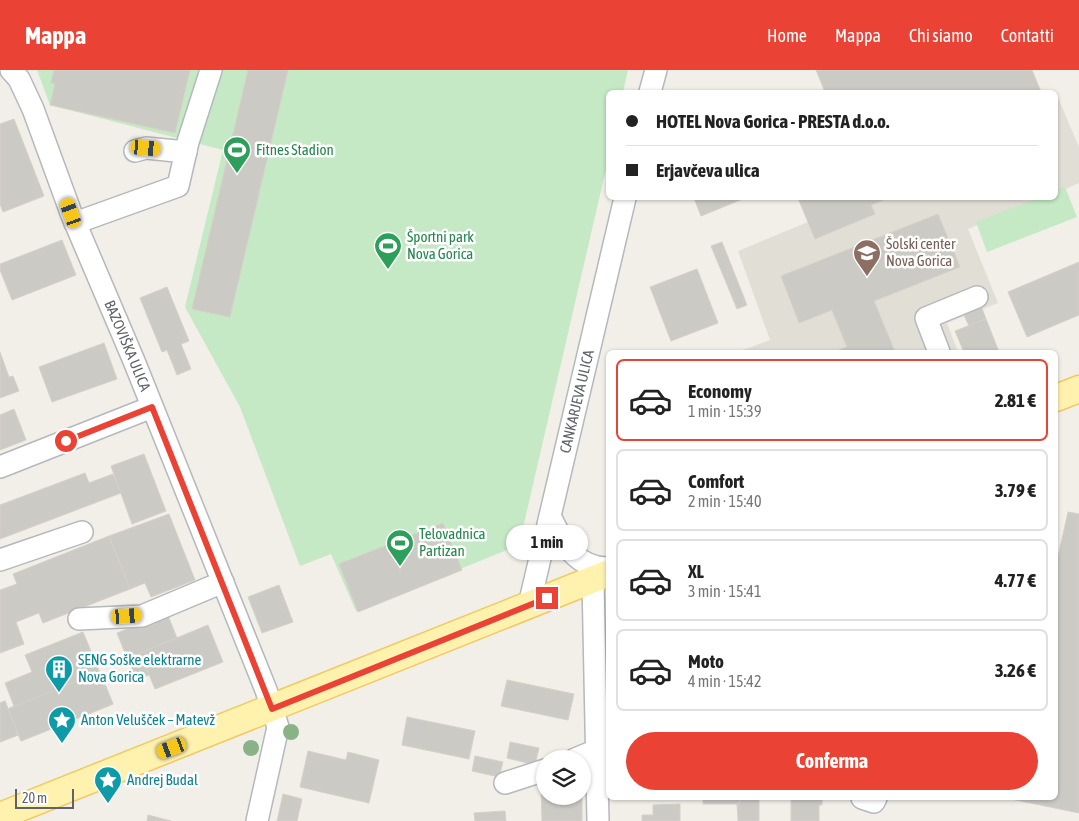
<!DOCTYPE html>
<html lang="it">
<head>
<meta charset="utf-8">
<style>
	:root { --surface:#fff; --page:#f2f2f2; --text:#222; --muted:#767676; --line:#e0e0e0; --accent:#ea4335 }
	body { margin:0; font-family:"Asap Condensed",sans-serif; background:var(--page); color:var(--text); height:100vh; display:flex; flex-direction:column; font-size:19px; white-space:nowrap }
	* { box-sizing:border-box; margin:0 }
	p { font-size:16px; color:var(--muted) }
	.icon { flex:none; width:28px; height:28px; fill:none; stroke:currentColor; stroke-width:2; stroke-linecap:round; stroke-linejoin:round }
	.map { position:relative; flex:1; overflow:hidden }
	.details { position:absolute; left:606px; top:280px; width:452px; height:450px; display:flex; flex-direction:column; background:var(--surface); border-radius:8px; box-shadow:0 1px 4px #0004 }
	.details>* { flex:none }
	.top-card { position:absolute; left:606px; top:20px; width:452px; height:110px; border-radius:8px; box-shadow:0 1px 4px #0004; display:grid; align-content:center; height:110px; padding:0 20px; background:var(--surface) }
	.tools { position:absolute; left:536px; top:680px; display:grid; gap:10px }
	.tools a { display:grid; place-items:center; width:55px; height:55px; border-radius:50%; background:var(--surface); box-shadow:0 1px 4px #0004; font-size:25px }
	.scale { position:absolute; left:15px; bottom:12px; width:59px; box-sizing:border-box; padding-left:5px; border:2px solid #5f6368; border-top:0; font-size:14px; line-height:18px; white-space:nowrap; color:#5f6368; -webkit-text-stroke:4px #fff; paint-order:stroke }
	.end { position:absolute; width:22px; height:22px; margin:-11px; border:6px solid #ea4335; background:#fff; box-shadow:0 0 0 2px #fff }
	.from { border-radius:50% }
	.bubble { position:absolute; height:35px; border-radius:18px; background:var(--surface); box-shadow:0 1px 4px #0004; font-size:16px; font-weight:700; line-height:35px; text-align:center }
	.car { position:absolute; width:15px; height:30px; margin:-15px -8px; border-radius:6px; box-shadow:0 0 4px 1px #0007; background:linear-gradient(#f5c518 24%,#345 0 40%,#f5c518 0 76%,#345 0 86%,#f5c518 0) }
	.top-card b { display:flex; align-items:center; gap:18px; height:48px; font-size:19px }
	.top-card b+b { border-top:1px solid var(--line) }
	.top-card i { width:12px; height:12px; background:var(--text) }
	ul { padding:9px 0 0; list-style:none }
	li { display:flex; align-items:center; gap:15px; height:82px; margin:0 10px 8px; padding:0 10px; border:2px solid var(--line); border-radius:8px }
	li div { flex:1 }
	li b { display:block; font-size:19px }
	li em { font-style:normal; font-weight:700 }
	li.selected { border-color:var(--accent) }
	li>.icon { width:45px; height:45px; stroke-width:1.5 }
	.button { display:flex; gap:10px; margin-top:auto; padding:10px 20px }
	.button a { flex:1; height:58px; border-radius:30px; background:var(--accent); color:#fff; font-size:20px; font-weight:700; line-height:58px; text-align:center }
	header { display:flex; align-items:center; gap:30px; box-sizing:border-box; height:70px; padding:0 25px; background:var(--accent); color:#fff }
	header strong { font-size:24px }
	nav { display:flex; gap:28px; margin-inline-start:auto; font-size:18px }
	.map>svg:first-child { display:block }
	.education { fill:#e1ded6 }
	.green { fill:#c5e8c5 }
	.building { fill:#cccac5; stroke:#d6d1c6 }
	.lines { fill:none; stroke-linecap:round; stroke-linejoin:round }
	.minor-casing { stroke:#b5b8bc; stroke-width:24 }
	.major-casing { stroke:#f2c960; stroke-width:29 }
	.minor { stroke:#fff; stroke-width:21 }
	.major { stroke:#fff2af; stroke-width:26 }
	.tree { fill:#89b387 }
	.route { stroke:#ea4335; stroke-width:6 }
	.labels { text-anchor:middle; stroke-width:5; stroke-linejoin:round; paint-order:stroke }
	.leisure-label { font-size:15px; fill:#27864d; stroke:#fff; text-anchor:start }
	.education-label { font-size:15px; fill:#785e54; stroke:#fff; text-anchor:start }
	.street-label { font-size:15px; fill:#5f6368; stroke:#fff }
	.culture-label { font-size:15px; fill:#0d838f; stroke:#fff; text-anchor:start }
</style>
</head>
<body>
<header>
<strong>Mappa</strong>
<nav><a>Home</a><a>Mappa</a><a>Chi siamo</a><a>Contatti</a></nav>
</header>
<div class="map">
<svg width="1079" height="751" viewBox="0 0 1079 751">
	<rect width="100%" height="100%" fill="#f1efe8"/>
	<g class="education">
		<path d="M1056 23 1079 77V113L1056 123Z"/>
		<path d="M798 128H1044L968 159 998 233 947 253 958 282H738L770 270 738 181 808 152Z"/>
	</g>
	<g class="green">
		<path d="M37 0H628L623 22H609V86L519 475 356 541 331 484 300 496 240 337 185 237 223 80 50 35Z"/>
		<path d="M1065 117 1077 147 987 182 976 152 1038 128H1056V120Z"/>
	</g>
	<g class="building">
		<path d="M54 0H190L175 63 50 35 55 14 51 13Z"/>
		<path d="M248 0H288L230 247 192 239Z"/>
		<path d="M816 0H1032L1041 22H825Z"/>
		<path d="M14 49 44 126 3 142 0 134V54Z"/>
		<path d="M694 128H745L701 146Z"/>
		<path d="M798 128H889L871 135 875 144 815 169Z"/>
		<path d="M938 144 960 197 874 231 895 282H833L847 277 832 240 799 253 781 206Z"/>
		<path d="M62 170 76 205 12 230 0 200V194Z"/>
		<path d="M722 172 747 235 737 239 711 176Z"/>
		<path d="M1079 192V245L1027 267 1008 222Z"/>
		<path d="M697 199 718 253 671 271 650 217Z"/>
		<path d="M167 217 189 271 181 274 191 299 177 305 167 280 162 282 140 228Z"/>
		<path d="M981 236 986 249 969 256 963 243Z"/>
		<path d="M986 249 999 282H964L955 261Z"/>
		<path d="M104 273 117 309 52 332 39 297Z"/>
		<path d="M0 282 9 307 13 306 19 321 0 328Z"/>
		<path d="M14 339 26 370 0 380V345Z"/>
		<path d="M144 384 166 441 132 454 111 396Z"/>
		<path d="M85 403 89 413 113 404 121 423 0 469V435Z"/>
		<path d="M1068 442 1079 444V743L1006 728H1056V496Z"/>
		<path d="M169 444 195 510 151 527 145 513 130 519 109 466Z"/>
		<path d="M443 453 462 500 358 542 339 494Z"/>
		<path d="M109 466 130 519 43 553 39 543 16 552 24 574 0 583V520L17 514 13 504Z"/>
		<path d="M279 515 293 552 262 563 248 527Z"/>
		<path d="M167 543 177 568 140 583 149 605 136 610 117 563Z"/>
		<path d="M208 555 223 592 155 619 140 583Z"/>
		<path d="M83 562 113 634 21 671 8 639 14 636 5 613 32 602 25 585Z"/>
		<path d="M100 602 113 634 21 671 8 639Z"/>
		<path d="M507 610 574 624 568 650 501 636Z"/>
		<path d="M5 631 18 665 0 672V633Z"/>
		<path d="M5 631 18 665 0 672V633Z"/>
		<path d="M407 647 475 661 469 689 402 675Z"/>
		<path d="M510 672 539 678 535 695 507 688Z"/>
		<path d="M308 681 346 690 348 682 379 690 369 733 300 717Z"/>
		<path d="M475 686 503 692 499 707 472 701Z"/>
		<path d="M541 716H545V726H582V751H542Z"/>
		<path d="M283 724 302 729 297 751H277Z"/>
		<rect x="703" y="728" width="37" height="6"/>
		<path d="M740 728H759V751H738L737 734H740Z"/>
		<path d="M791 728H822V735H819V751H791Z"/>
		<path d="M680 734V751H642V745H653V735Z"/>
		<path d="M505 741 506 751H475L474 743Z"/>
		<path d="M148 745 171 751H147Z"/>
	</g>
	<g class="lines">
		<g class="minor-casing">
			<g id="minor">
				<path id="s1" d="M11 0 19 9 33 39 71 143 134 291 266 620 278 657 257 751"/>
				<path d="M650 22 656 0"/>
				<path d="M135 81 146 78 186 82"/>
				<path d="M75 153 178 116 188 72 211 0"/>
				<path d="M939 282 926 248 977 227"/>
				<path d="M0 397 152 337"/>
				<path d="M551 448C563 473 577 499 609 498"/>
				<path d="M0 490 82 462"/>
				<path d="M593 510 598 751"/>
				<path id="s2" d="M529 535 625 128"/>
				<path d="M79 549 142 546 223 512"/>
				<path d="M575 689 597 680"/>
				<path d="M505 713 545 700"/>
				<path d="M862 728 874 732 876 728"/>
			</g>
		</g>
		<g class="major-casing">
			<g id="major">
				<path d="M1056 328 1079 319"/>
				<path d="M0 746 609 503"/>
			</g>
		</g>
		<use href="#minor" class="minor"/>
		<use href="#major" class="major"/>
	</g>
	<g class="tree">
		<circle cx="291" cy="662" r="8"/>
		<circle cx="251" cy="678" r="8"/>
	</g>
	<g class="lines">
		<path class="route" d="M66 371 152 337 272 639 547 528"/>
	</g>
	<defs>
		<g id="stadium-pin" transform="scale(1.4375)"><path d="M0 17L-7.5 6A9.5 9.5 0 1 1 7.5 6Z" fill="#2e9e5b" stroke="#fff"/><path d="M0-5a6.5 5 0 1 0 0 10a6.5 5 0 1 0 0-10ZM-3.5-1.8h7v3.6h-7Z" fill="#fff"/></g>
		<g id="school-pin" transform="scale(1.4375)"><path d="M0 17L-7.5 6A9.5 9.5 0 1 1 7.5 6Z" fill="#8d6e63" stroke="#fff"/><path d="M0-5L7-2L0 1L-7-2ZM-4 1L0 2.5L4 1V4Q0 6-4 4Z" fill="#fff"/></g>
		<g id="building-pin" transform="scale(1.4375)"><path d="M0 17L-7.5 6A9.5 9.5 0 1 1 7.5 6Z" fill="#0f9aa8" stroke="#fff"/><path d="M-4-6H4V6H1V3H-1V6H-4ZM-2.5-4.3h1.7v1.8h-1.7ZM.8-4.3h1.7v1.8H.8ZM-2.5-1h1.7V.8h-1.7ZM.8-1h1.7V.8H.8Z" fill="#fff"/></g>
		<g id="sight-pin" transform="scale(1.4375)"><path d="M0 17L-7.5 6A9.5 9.5 0 1 1 7.5 6Z" fill="#0f9aa8" stroke="#fff"/><path d="M0-6L1.8-2.2L6-1.7L2.9 1.2L3.7 5.4L0 3.3L-3.7 5.4L-2.9 1.2L-6-1.7L-1.8-2.2Z" fill="#fff"/></g>
	</defs>
	<g fill-rule="evenodd">
		<use href="#stadium-pin" x="237" y="80"/>
		<use href="#stadium-pin" x="388" y="176"/>
		<use href="#school-pin" x="867" y="183"/>
		<use href="#stadium-pin" x="400" y="473"/>
		<use href="#building-pin" x="59" y="599"/>
		<use href="#sight-pin" x="62" y="650"/>
		<use href="#sight-pin" x="108" y="710"/>
	</g>
	<g class="labels">
		<g class="leisure-label">
			<text x="256" y="85">Fitnes Stadion</text>
			<text x="407" y="172">Športni park<tspan x="407" dy="17">Nova Gorica</tspan></text>
			<text x="419" y="469">Telovadnica<tspan x="419" dy="17">Partizan</tspan></text>
		</g>
		<g class="education-label">
			<text x="886" y="179">Šolski center<tspan x="886" dy="17">Nova Gorica</tspan></text>
		</g>
		<g class="street-label">
			<text dy="5" stroke="none"><textPath href="#s1" startOffset="300">BAZOVIŠKA ULICA</textPath></text>
			<text dy="5" stroke="none"><textPath href="#s2" startOffset="209">CANKARJEVA ULICA</textPath></text>
		</g>
		<g class="culture-label">
			<text x="78" y="595">SENG Soške elektrarne<tspan x="78" dy="17">Nova Gorica</tspan></text>
			<text x="81" y="655">Anton Velušček – Matevž</text>
			<text x="127" y="715">Andrej Budal</text>
		</g>
	</g>
</svg>
<div class="tools">
<a><svg class="icon" aria-label="layers" viewBox="0 0 24 24"><path d="M12 4l9 5-9 5-9-5zM3 14l9 5 9-5"/></svg></a>
</div>
<div class="scale">20 m</div>
<i class="end from" style="left:66px;top:371px"></i>
<i class="end" style="left:547px;top:528px"></i>
<div class="bubble" style="left:506px;top:455px;width:82px">1 min</div>
<i class="car" style="left:146px;top:78px;rotate:95deg"></i>
<i class="car" style="left:71px;top:143px;rotate:340deg"></i>
<i class="car" style="left:127px;top:546px;rotate:86deg"></i>
<i class="car" style="left:172px;top:678px;rotate:249deg"></i>
<div class="top-card">
<b><i class="from"></i>HOTEL Nova Gorica - PRESTA d.o.o.</b>
<b><i></i>Erjavčeva ulica</b>
</div>
<section class="details">
<ul>
<li class="selected"><svg class="icon" aria-label="car" viewBox="0 0 24 24"><path d="M5 17H2v-5l4-1 3-4h7l3 4 3 1v5h-3M9 17h6M6 11h13"/><circle cx="7" cy="17" r="2"/><circle cx="17" cy="17" r="2"/></svg><div><b>Economy</b><p>1 min · 15:39</p></div><em>2.81 €</em></li>
<li><svg class="icon" aria-label="car" viewBox="0 0 24 24"><path d="M5 17H2v-5l4-1 3-4h7l3 4 3 1v5h-3M9 17h6M6 11h13"/><circle cx="7" cy="17" r="2"/><circle cx="17" cy="17" r="2"/></svg><div><b>Comfort</b><p>2 min · 15:40</p></div><em>3.79 €</em></li>
<li><svg class="icon" aria-label="car" viewBox="0 0 24 24"><path d="M5 17H2v-5l4-1 3-4h7l3 4 3 1v5h-3M9 17h6M6 11h13"/><circle cx="7" cy="17" r="2"/><circle cx="17" cy="17" r="2"/></svg><div><b>XL</b><p>3 min · 15:41</p></div><em>4.77 €</em></li>
<li><svg class="icon" aria-label="car" viewBox="0 0 24 24"><path d="M5 17H2v-5l4-1 3-4h7l3 4 3 1v5h-3M9 17h6M6 11h13"/><circle cx="7" cy="17" r="2"/><circle cx="17" cy="17" r="2"/></svg><div><b>Moto</b><p>4 min · 15:42</p></div><em>3.26 €</em></li>
</ul>
<div class="button"><a>Conferma</a></div>
</section>
</div>
</body>
</html>
